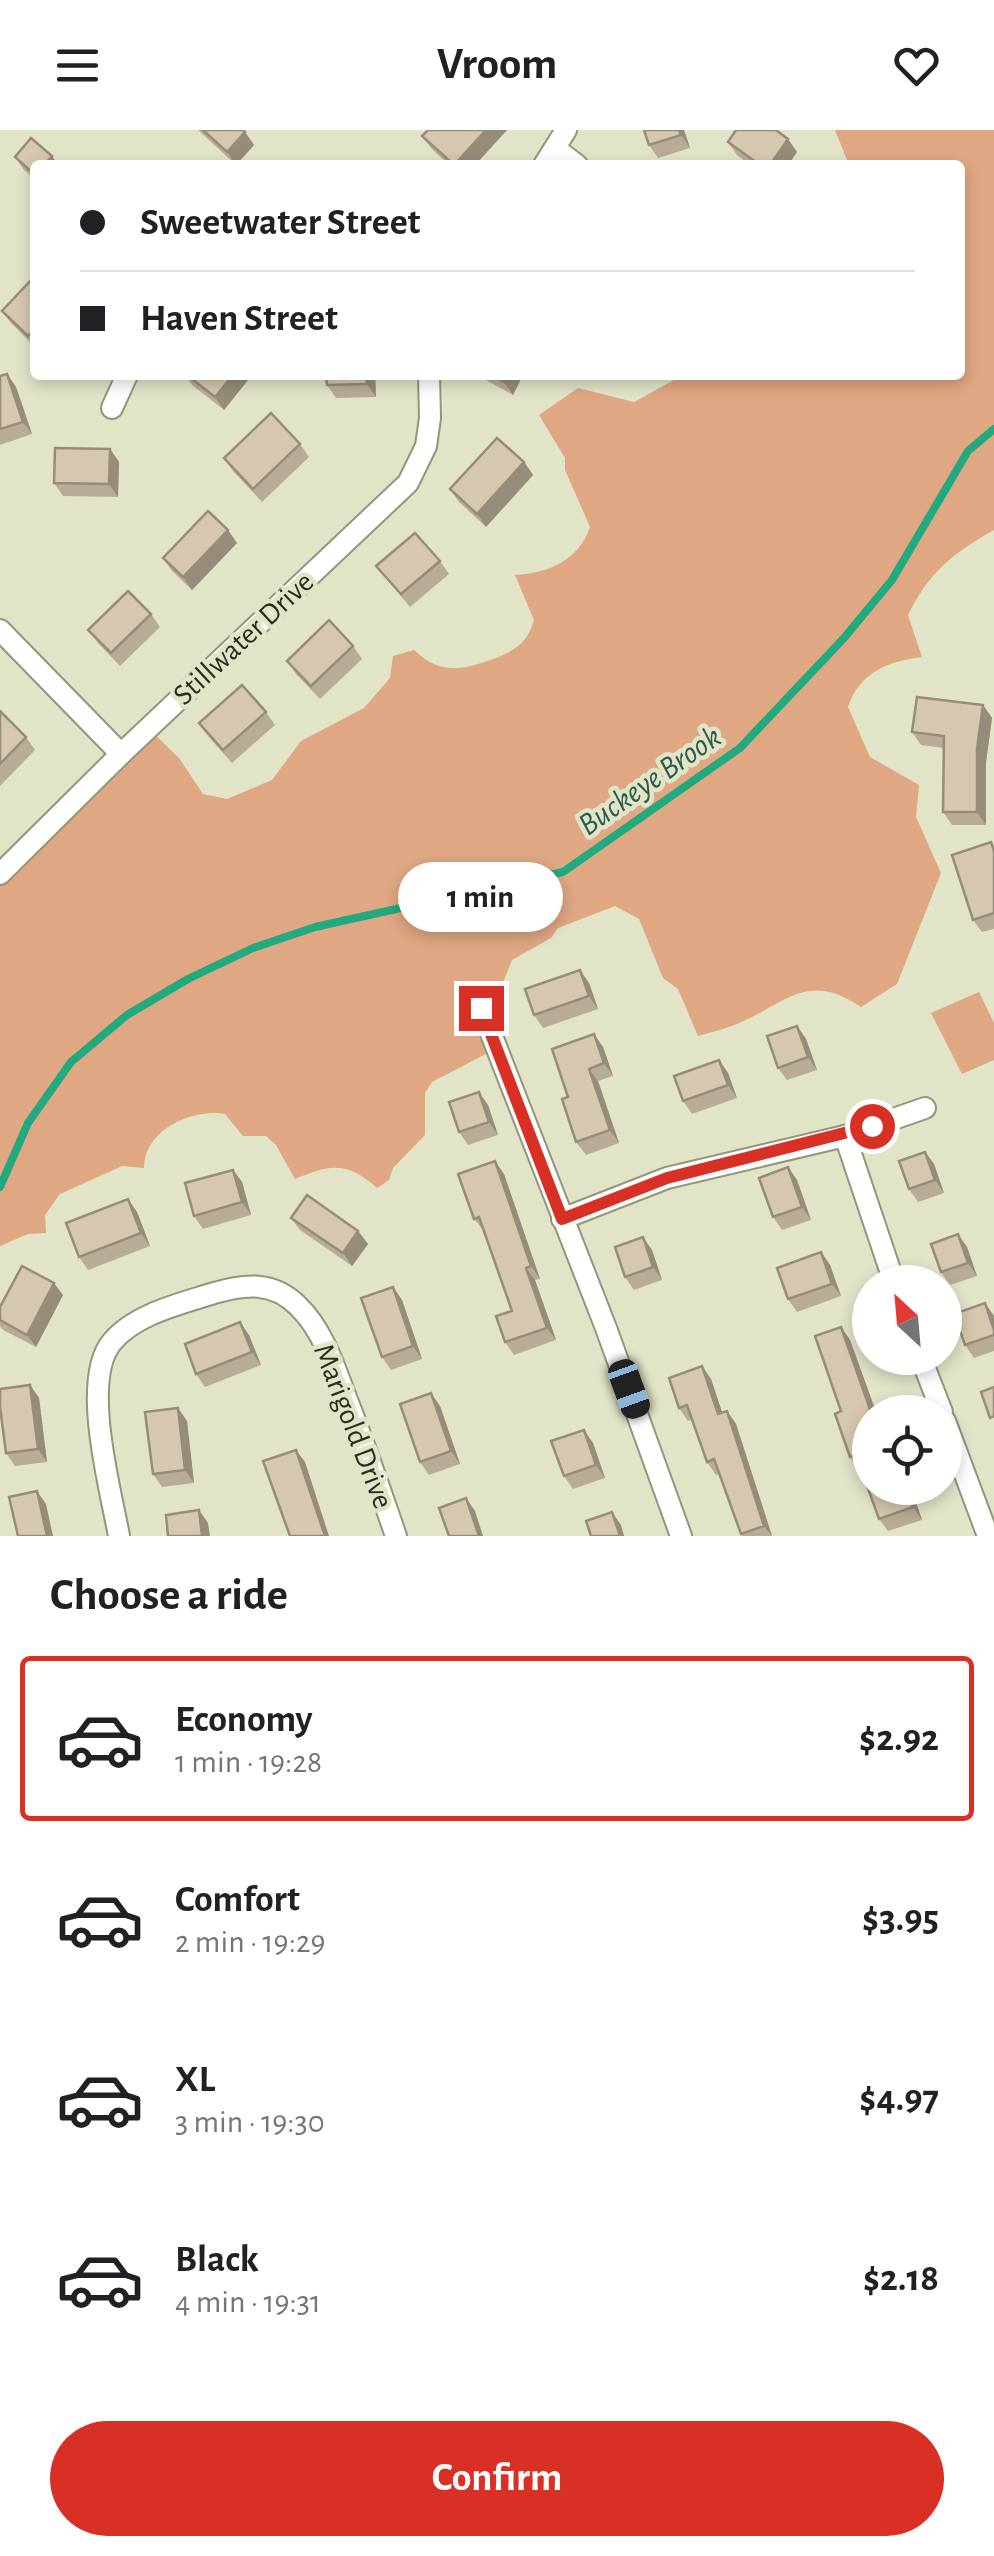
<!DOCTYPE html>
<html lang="en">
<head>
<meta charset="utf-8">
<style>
	:root { --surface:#fff; --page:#f2f2f2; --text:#202124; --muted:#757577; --line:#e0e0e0; --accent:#d93025 }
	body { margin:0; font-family:"Alegreya Sans",sans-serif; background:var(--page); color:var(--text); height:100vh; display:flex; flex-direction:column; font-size:38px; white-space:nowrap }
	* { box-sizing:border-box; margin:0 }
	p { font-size:32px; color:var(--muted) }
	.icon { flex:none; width:55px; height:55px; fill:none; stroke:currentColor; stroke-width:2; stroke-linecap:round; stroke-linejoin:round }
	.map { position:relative; height:1406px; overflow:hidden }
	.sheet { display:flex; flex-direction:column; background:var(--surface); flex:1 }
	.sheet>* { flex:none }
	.guide { position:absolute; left:30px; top:30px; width:935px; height:220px; border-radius:10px; box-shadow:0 5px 15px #0003; display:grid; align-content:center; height:220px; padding:0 50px; background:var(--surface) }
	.needle { width:65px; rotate:334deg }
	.fabs { position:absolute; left:852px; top:1135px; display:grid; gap:20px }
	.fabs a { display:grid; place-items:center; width:110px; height:110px; border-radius:50%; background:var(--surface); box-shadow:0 5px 15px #0003; font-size:50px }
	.end { position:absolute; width:45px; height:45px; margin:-22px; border:12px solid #d93025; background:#fff; box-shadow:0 0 0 5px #fff }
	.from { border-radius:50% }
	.bubble { position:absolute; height:70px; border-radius:35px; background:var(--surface); box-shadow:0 5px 15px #0003; font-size:32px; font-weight:600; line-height:70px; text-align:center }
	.car { position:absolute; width:30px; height:60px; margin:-30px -15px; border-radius:12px; box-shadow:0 0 8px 2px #0007; background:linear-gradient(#222 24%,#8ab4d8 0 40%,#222 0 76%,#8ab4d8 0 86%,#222 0) }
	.guide b { display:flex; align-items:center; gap:35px; height:95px; font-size:38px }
	.guide b+b { border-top:2px solid var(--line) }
	.guide i { width:25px; height:25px; background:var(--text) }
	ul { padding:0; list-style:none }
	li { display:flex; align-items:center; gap:30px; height:165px; margin:0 20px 15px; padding:0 30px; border:5px solid transparent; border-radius:10px }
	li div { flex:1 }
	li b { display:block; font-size:38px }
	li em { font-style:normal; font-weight:600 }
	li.on { border-color:var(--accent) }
	li>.icon { width:90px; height:90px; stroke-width:1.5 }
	h2 { padding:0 50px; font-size:45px; line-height:120px }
	.button { display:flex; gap:20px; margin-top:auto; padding:20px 50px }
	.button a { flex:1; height:115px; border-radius:60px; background:var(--accent); color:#fff; font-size:40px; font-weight:600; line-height:115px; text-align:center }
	header { display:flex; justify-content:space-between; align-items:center; height:130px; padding:0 50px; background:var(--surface); font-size:45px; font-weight:600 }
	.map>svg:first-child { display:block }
	.green { fill:#dfa782 }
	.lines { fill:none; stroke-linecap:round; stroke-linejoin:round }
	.stream { stroke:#21a97f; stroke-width:8 }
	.street-casing { stroke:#94967b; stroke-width:24 }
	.street { stroke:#fff; stroke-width:20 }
	.wall { fill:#b8ac96 }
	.shaded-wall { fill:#968c7a }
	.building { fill:#d6c8ae; stroke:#968c7a; stroke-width:2.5 }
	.route { stroke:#d93025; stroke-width:12 }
	.labels { text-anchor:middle; stroke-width:9; stroke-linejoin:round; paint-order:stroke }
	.street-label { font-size:30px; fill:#2b2c21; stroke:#e2e4c8 }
	.water-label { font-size:32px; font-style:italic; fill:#2a5c49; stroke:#e2e4c8 }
</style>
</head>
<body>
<header><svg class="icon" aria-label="menu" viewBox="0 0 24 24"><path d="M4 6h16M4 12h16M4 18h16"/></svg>Vroom<svg class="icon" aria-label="heart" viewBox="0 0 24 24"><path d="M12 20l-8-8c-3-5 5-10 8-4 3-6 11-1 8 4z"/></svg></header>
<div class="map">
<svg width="994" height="1406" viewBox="0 0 994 1406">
	<rect width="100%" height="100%" fill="#e2e4c8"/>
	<g class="green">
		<path d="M835 0H994V400C953 423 929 442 908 485L922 527C888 531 859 543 848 577L870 627 919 655 916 687 941 743 897 854 861 877C807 840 785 874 737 894 725 899 711 902 698 906L678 859 663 848 639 789 615 776 558 798 551 808 512 830 496 870 507 913 432 952 425 963V1005L393 1038 389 1050 377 1058C347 1031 330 1034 295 1049L276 1015 266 1006H243L225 984C192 978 144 1000 144 1038L122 1036 60 1064 45 1085 46 1103 28 1104 0 1116V742L147 597 179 628 203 664 227 669 272 650 301 611 364 578 390 548 393 526 414 520C442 546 463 540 496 528 517 519 527 513 534 490L515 445C549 443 579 430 590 397L565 340V328L539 285 578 258 634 272 683 245H960V35H845L847 30Z"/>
		<path d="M979 862 994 893V930L962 944 931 883Z"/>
	</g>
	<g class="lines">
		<path class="stream" d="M0 1057 28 993 71 932 127 885 188 849 253 818 315 797 563 742 740 618 844 508 892 450 968 321 994 299"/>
		<g class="street-casing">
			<g id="street">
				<path d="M556 19 577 35"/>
				<path d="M544 35 566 0"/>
				<path d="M112 278 127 245"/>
				<path d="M0 500 121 624"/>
				<path d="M0 744 121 624 408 353 426 316 430 288 429 245"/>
				<path d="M481 878 606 1198 681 1406"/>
				<path d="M845 1006 894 1152"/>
				<path d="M562 1089 667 1048 845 1006 925 978"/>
				<path d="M921 1228 942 1282"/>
				<path d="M945 1291 988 1406"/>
				<path d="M119 1406C111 1361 80 1250 112 1212 135 1184 180 1174 214 1163 245 1154 273 1151 298 1176 323 1200 335 1238 347 1270 365 1315 380 1360 396 1406"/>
			</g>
		</g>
		<use href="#street" class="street"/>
	</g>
	<g class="wall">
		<path d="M198 0H243L254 15 236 35Z"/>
		<path d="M428 0H507L475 35H449L432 19 422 6Z"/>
		<path d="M644 0H684L690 18 658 28 649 15Z"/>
		<path d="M788 9 797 22 788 35H750L737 25 728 12Z"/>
		<path d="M15 27 35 35V50L24 40Z"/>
		<path d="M35 146V217L11 193 2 181Z"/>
		<path d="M7 244 16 257 32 304 0 315V246Z"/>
		<path d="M185 245H252L224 280 192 255Z"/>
		<path d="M375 245 376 267 336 268 327 255Z"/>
		<path d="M480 245H523L513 265 482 248Z"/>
		<path d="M300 314 309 327 262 372 233 341 224 328Z"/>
		<path d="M110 319 119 332 118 367 63 366 54 353Z"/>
		<path d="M524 332 533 345 486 397 459 372 450 359Z"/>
		<path d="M237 413 192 460 172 441 163 428Z"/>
		<path d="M440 431 449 444 410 477 376 436Z"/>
		<path d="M151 484 160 497 120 536 98 513 88 500Z"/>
		<path d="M353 516 362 529 320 569 296 544 287 531Z"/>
		<path d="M983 575 992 588 986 632V695H952L943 682 944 618 921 615 912 602Z"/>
		<path d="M0 581 26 607 35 620 0 656Z"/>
		<path d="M266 582 275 595 232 633 208 606 199 593Z"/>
		<path d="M991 712 994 716V799L982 802 973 790Z"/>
		<path d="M589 853 598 879 543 898 534 885Z"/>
		<path d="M797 896 806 909 817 940 787 950 778 938Z"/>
		<path d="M603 917 613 946 598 951 619 1013 586 1025 576 1012 568 967Z"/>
		<path d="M719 930 728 943 737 968 692 984 683 971Z"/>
		<path d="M488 975 498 1005 468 1015 459 1002Z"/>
		<path d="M925 1022 934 1034 944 1063 918 1072 909 1059Z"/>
		<path d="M788 1037 797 1050 811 1090 782 1100 773 1087Z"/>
		<path d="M233 1040 242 1052 251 1085 203 1099 194 1086Z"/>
		<path d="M504 1044 540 1149 535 1150 556 1210 514 1225 505 1212 512 1181 484 1101 474 1089Z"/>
		<path d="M137 1082 150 1116 88 1140 79 1127Z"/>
		<path d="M291 1088 358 1101 368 1114 352 1136 300 1100Z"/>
		<path d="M967 1117 977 1146 950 1155 941 1142Z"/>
		<path d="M652 1120 662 1150 634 1160 625 1147Z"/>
		<path d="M821 1122 830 1135 841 1166 797 1182 788 1169Z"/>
		<path d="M393 1157 402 1170 422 1229 391 1240 382 1227Z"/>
		<path d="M63 1165 36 1217 3 1200 0 1196V1177Z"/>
		<path d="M985 1173 994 1187V1221L974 1228 965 1215Z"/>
		<path d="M841 1197 850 1210 876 1282H870V1358H911L922 1390 888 1401 879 1389 861 1339 859 1340 850 1327 841 1281Z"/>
		<path d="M249 1205 261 1235 205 1257 196 1244Z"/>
		<path d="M711 1249 722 1283 727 1281 736 1294 772 1406H742L720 1344 716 1345 707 1332 692 1289 688 1291 679 1278Z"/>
		<path d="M30 1255 39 1268 47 1332 15 1336 6 1323Z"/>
		<path d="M440 1276 460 1334 429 1345 420 1332Z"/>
		<path d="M187 1291 194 1353 162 1357 153 1344Z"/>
		<path d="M593 1313 605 1348 573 1359 564 1346Z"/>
	</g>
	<g class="shaded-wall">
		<path d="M486 0H507L475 35H454Z"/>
		<path d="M679 0H684L690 18 681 5Z"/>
		<path d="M245 2 254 15 236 35 227 22Z"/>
		<path d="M788 9 797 22 788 35H770Z"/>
		<path d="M52 26 58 35H44Z"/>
		<path d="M7 244 16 257 32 304 23 292Z"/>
		<path d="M233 245H252L224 280 215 267Z"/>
		<path d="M366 245H375L376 267 367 254Z"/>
		<path d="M507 245H523L513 265 504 252Z"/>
		<path d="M110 319 119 332 118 367 109 354Z"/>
		<path d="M524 332 533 345 486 397 477 384Z"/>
		<path d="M228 400 237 413 192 460 183 447Z"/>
		<path d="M983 575 992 588 986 632V695L977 682V619Z"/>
		<path d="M580 840 589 853 598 879 589 866Z"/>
		<path d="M797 896 806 909 817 940 808 927Z"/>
		<path d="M594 904 603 917 613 946 604 933Z"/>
		<path d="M719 930 728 943 737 968 728 955Z"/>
		<path d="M589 939 598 951 619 1013 610 1000Z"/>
		<path d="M479 962 488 975 498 1005 489 992Z"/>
		<path d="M925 1022 934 1034 944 1063 935 1050Z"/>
		<path d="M495 1031 504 1044 540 1149 531 1136Z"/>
		<path d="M788 1037 797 1050 811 1090 802 1077Z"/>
		<path d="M233 1040 242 1052 251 1085 242 1072Z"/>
		<path d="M128 1069 137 1082 150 1116 141 1103Z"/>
		<path d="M358 1101 368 1114 352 1136 343 1123Z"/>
		<path d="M958 1104 967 1117 977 1146 968 1133Z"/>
		<path d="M643 1107 652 1120 662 1150 653 1137Z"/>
		<path d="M821 1122 830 1135 841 1166 832 1154Z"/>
		<path d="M526 1138 535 1150 556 1210 547 1198Z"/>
		<path d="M54 1153 63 1165 36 1217 27 1205Z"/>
		<path d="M393 1157 402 1170 422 1229 413 1216Z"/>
		<path d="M985 1173 994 1186V1200Z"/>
		<path d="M240 1192 249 1205 261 1235 252 1222Z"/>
		<path d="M841 1197 850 1210 876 1282H871Z"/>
		<path d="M702 1236 711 1249 727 1297 718 1284Z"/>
		<path d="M30 1255 39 1268 47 1332 38 1319Z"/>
		<path d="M431 1263 440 1276 460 1334 451 1321Z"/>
		<path d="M178 1278 187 1291 194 1353 185 1340Z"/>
		<path d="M727 1281 736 1294 772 1406 764 1396Z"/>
		<path d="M584 1300 593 1313 605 1348 596 1335Z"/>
		<path d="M296 1320 305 1332 329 1406H325Z"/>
		<path d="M906 1358H911L922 1390 913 1377Z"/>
		<path d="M37 1361 46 1374 53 1406H47Z"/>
		<path d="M466 1368 475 1381 483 1406H479Z"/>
		<path d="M199 1380 208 1393 210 1406H202Z"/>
		<path d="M612 1382 621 1395 624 1406H620Z"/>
	</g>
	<g class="building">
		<path d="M203 0H243L245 2 227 22Z"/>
		<path d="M428 0H486L454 35 422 6Z"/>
		<path d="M644 0H679L681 5 649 15Z"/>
		<path d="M736 0H776L788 9 770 35H760L728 12Z"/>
		<path d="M31 8 52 26 44 35H35V45L15 27Z"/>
		<path d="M35 146V199L28 206 2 181Z"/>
		<path d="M7 244 23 292 0 299V246Z"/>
		<path d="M187 245H233L215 267Z"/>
		<path d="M326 245H366L367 254 327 255Z"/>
		<path d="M491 245H507L504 252Z"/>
		<path d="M271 283 300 314 253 359 224 328Z"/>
		<path d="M497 308 524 332 477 384 450 359Z"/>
		<path d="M55 318 110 319 109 354 54 353Z"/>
		<path d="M208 381 228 400 183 447 163 428Z"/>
		<path d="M415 403 440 431 401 464 376 436Z"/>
		<path d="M128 461 151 484 111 523 88 500Z"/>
		<path d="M329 490 353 516 311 556 287 531Z"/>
		<path d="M242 555 266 582 223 620 199 593Z"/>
		<path d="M917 567 983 575 977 619V682H943L944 606 912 602Z"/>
		<path d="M0 581 26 607 0 634Z"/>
		<path d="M991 712 994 721V783L973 790 952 725Z"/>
		<path d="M580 840 589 866 534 885 525 859Z"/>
		<path d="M797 896 808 927 778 938 767 906Z"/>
		<path d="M594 904 604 933 589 939 610 1000 576 1012 562 969 568 967 552 919Z"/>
		<path d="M719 930 728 955 683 971 674 946Z"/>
		<path d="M479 962 489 992 459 1002 449 972Z"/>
		<path d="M925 1022 935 1050 909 1059 899 1031Z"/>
		<path d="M495 1031 531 1136 526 1138 547 1198 505 1212 496 1186 512 1181 479 1087 474 1089 458 1044Z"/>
		<path d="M788 1037 802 1077 773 1087 759 1048Z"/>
		<path d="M233 1040 242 1072 194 1086 185 1053Z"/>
		<path d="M307 1065 358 1101 343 1123 291 1088Z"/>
		<path d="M128 1069 141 1103 79 1127 66 1093Z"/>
		<path d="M958 1104 968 1133 941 1142 931 1114Z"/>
		<path d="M643 1107 653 1137 625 1147 615 1117Z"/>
		<path d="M821 1122 832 1154 788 1169 777 1138Z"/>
		<path d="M22 1136 54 1153 27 1205 0 1190V1177Z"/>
		<path d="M393 1157 413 1216 382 1227 361 1168Z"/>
		<path d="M985 1173 994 1200V1205L965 1215 954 1184Z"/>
		<path d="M240 1192 252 1222 196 1244 185 1214Z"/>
		<path d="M841 1197 871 1282 870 1358H906L913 1377 879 1389 856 1325 850 1327 835 1284 841 1281 815 1206Z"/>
		<path d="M702 1236 718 1284 727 1281 764 1396 741 1404 714 1329 707 1332 687 1275 679 1278 669 1248Z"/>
		<path d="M30 1255 38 1319 6 1323 0 1277V1259Z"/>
		<path d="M994 1257V1286L990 1288 981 1262Z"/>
		<path d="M431 1263 451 1321 420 1332 400 1274Z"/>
		<path d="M178 1278 185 1340 153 1344 145 1282Z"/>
		<path d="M584 1300 596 1335 564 1346 551 1311Z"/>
		<path d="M296 1320 325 1406H290L263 1331Z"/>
		<path d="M37 1361 47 1406H18L9 1367Z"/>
		<path d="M466 1368 479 1406H449L439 1378Z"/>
		<path d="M199 1380 202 1406H168L166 1385Z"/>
		<path d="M612 1382 620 1406H591L586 1391Z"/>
	</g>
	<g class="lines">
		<path class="route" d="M481 878 562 1089 667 1048 872 996"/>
	</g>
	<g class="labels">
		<g class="street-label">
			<text transform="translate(243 508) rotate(-43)" y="10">Stillwater Drive</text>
			<text transform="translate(354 1296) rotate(69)" y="10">Marigold Drive</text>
		</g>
		<g class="water-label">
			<text transform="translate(649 650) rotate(-35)" y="11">Buckeye Brook</text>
		</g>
	</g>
</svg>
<div class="fabs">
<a><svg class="needle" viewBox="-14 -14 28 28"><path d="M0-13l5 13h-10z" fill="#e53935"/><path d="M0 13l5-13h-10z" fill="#757577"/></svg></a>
<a><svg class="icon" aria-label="locate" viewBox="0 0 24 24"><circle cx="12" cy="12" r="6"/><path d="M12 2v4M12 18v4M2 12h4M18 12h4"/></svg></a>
</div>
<i class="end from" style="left:872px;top:996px"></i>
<i class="end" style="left:481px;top:878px"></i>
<div class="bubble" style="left:398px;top:732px;width:165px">1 min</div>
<i class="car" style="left:629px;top:1259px;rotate:160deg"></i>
<div class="guide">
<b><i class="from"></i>Sweetwater Street</b>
<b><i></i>Haven Street</b>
</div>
</div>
<section class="sheet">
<h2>Choose a ride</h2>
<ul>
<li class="on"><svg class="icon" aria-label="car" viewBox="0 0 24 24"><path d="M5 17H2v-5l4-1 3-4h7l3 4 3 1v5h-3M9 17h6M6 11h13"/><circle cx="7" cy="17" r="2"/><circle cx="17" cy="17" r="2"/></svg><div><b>Economy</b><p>1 min · 19:28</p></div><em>$2.92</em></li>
<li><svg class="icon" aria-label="car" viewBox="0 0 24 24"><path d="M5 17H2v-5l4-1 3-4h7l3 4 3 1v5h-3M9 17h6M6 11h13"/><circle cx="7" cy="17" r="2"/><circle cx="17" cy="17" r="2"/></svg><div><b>Comfort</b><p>2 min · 19:29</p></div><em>$3.95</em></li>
<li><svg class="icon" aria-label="car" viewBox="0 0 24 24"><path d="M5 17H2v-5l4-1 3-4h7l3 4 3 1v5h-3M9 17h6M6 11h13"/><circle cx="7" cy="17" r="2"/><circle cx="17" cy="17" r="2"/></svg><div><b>XL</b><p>3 min · 19:30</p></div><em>$4.97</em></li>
<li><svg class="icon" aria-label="car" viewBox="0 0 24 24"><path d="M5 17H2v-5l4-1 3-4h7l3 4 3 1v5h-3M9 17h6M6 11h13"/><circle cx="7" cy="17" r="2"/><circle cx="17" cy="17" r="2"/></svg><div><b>Black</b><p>4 min · 19:31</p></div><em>$2.18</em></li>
</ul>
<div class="button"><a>Confirm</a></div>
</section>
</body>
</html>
